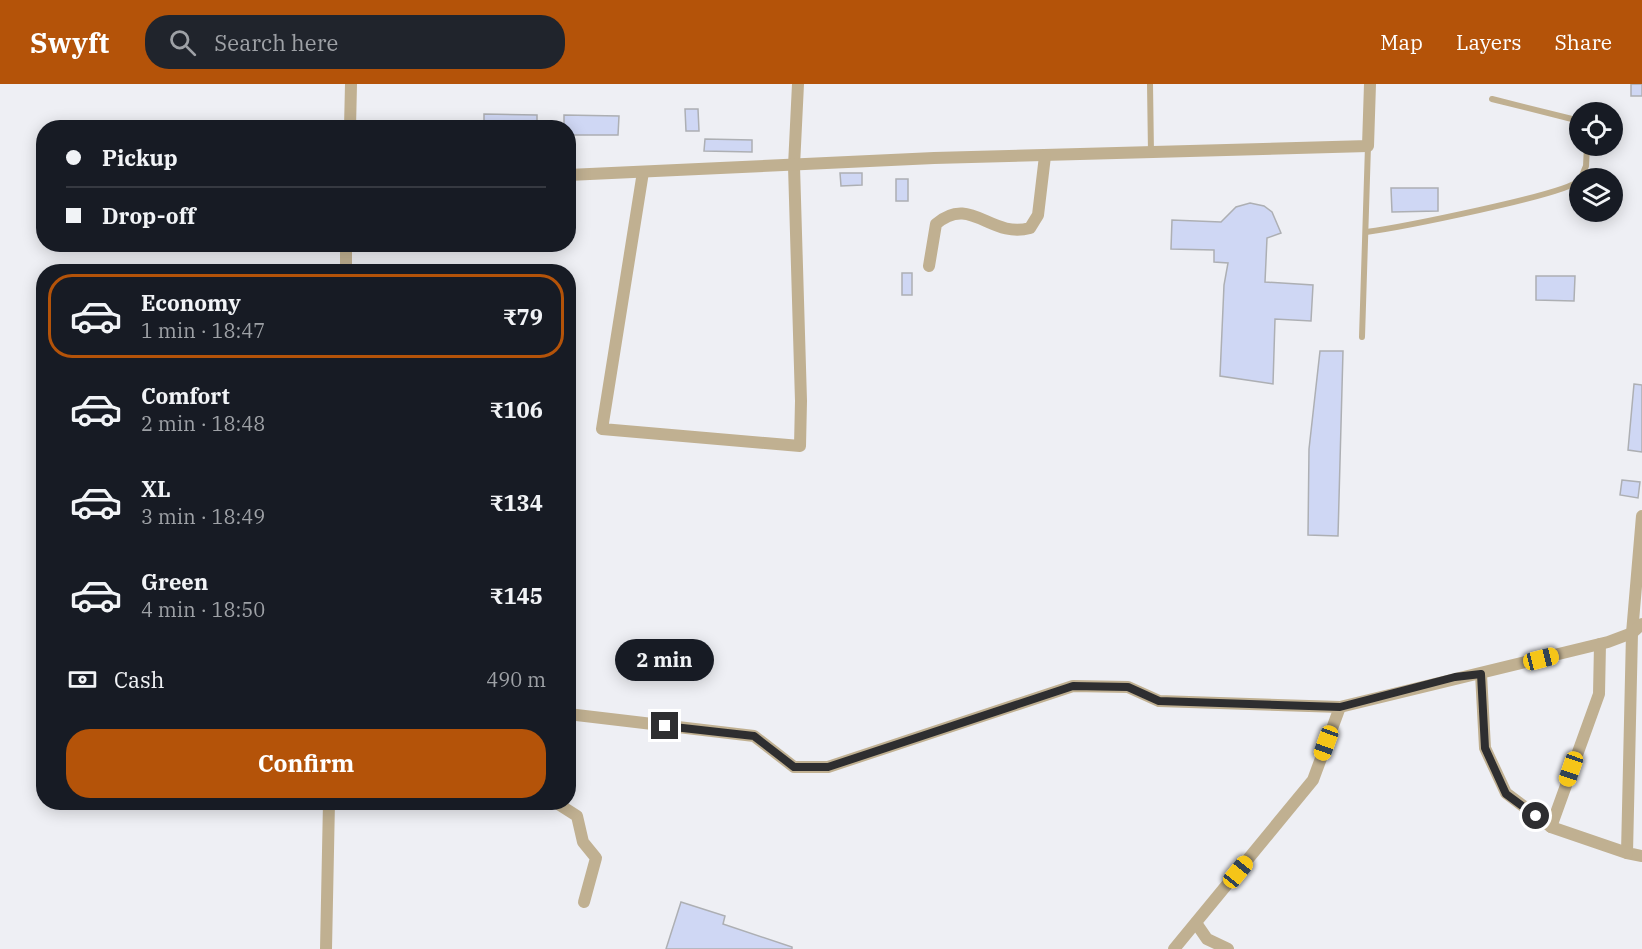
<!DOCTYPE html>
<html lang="en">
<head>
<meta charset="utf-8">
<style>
	:root { --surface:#171b24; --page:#20242c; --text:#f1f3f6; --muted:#9ea1a6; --line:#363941; --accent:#b45309 }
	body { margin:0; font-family:"IBM Plex Serif",serif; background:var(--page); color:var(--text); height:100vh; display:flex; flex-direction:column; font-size:22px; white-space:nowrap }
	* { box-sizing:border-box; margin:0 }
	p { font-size:20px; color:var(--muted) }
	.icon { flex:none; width:33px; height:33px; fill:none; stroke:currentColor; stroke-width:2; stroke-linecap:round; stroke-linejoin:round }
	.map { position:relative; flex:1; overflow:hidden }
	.sheet { position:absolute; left:36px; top:180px; width:540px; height:546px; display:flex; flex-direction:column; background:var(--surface); border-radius:24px; box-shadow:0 3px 15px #0003 }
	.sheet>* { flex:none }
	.guide { position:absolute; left:36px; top:36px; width:540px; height:132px; border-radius:24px; box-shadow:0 3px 15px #0003; display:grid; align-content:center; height:132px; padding:0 30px; background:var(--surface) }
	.controls { position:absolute; left:1569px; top:18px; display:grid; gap:12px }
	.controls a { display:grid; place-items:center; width:54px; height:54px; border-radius:50%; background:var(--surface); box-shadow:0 3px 15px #0003; font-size:30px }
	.end { position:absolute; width:27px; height:27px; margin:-14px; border:8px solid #2e2e30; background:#fff; box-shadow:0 0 0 3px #fff }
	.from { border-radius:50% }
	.bubble { position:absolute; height:42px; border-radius:21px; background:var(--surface); box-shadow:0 3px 15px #0003; font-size:20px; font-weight:700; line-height:42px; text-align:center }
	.car { position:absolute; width:18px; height:36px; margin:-18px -9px; border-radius:8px; box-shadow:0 0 4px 2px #0007; background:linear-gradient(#f5c518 24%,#345 0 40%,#f5c518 0 76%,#345 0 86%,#f5c518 0) }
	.guide b { display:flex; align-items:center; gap:21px; height:57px; font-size:22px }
	.guide b+b { border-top:2px solid var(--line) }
	.guide i { width:15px; height:15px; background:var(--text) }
	ul { padding:10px 0 0; list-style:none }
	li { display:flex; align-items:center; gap:18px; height:84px; margin:0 12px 9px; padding:0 18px; border:3px solid transparent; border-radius:24px }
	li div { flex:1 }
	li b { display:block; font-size:22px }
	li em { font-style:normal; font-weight:700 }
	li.selected { border-color:var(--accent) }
	li>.icon { width:54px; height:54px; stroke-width:1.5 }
	.pay { display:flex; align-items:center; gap:15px; height:66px; padding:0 30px; font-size:22px }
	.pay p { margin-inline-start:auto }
	.cta { display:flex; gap:12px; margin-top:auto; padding:12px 30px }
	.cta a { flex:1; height:69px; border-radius:24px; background:var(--accent); color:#fff; font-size:24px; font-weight:700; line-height:69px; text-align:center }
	header { display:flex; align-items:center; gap:36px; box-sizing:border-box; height:84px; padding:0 30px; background:var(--accent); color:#fff }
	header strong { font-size:28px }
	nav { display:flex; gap:33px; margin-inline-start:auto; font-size:21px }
	.search { width:420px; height:54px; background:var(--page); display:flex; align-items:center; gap:15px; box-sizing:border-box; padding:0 21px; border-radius:24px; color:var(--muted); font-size:22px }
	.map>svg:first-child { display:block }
	.building { fill:#cfd7f4; stroke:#adafb3; stroke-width:1.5 }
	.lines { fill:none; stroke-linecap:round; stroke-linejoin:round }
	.service { stroke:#c0b091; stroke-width:6 }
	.minor { stroke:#c0b091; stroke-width:12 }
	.route { stroke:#2e2e30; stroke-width:8 }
</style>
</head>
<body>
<header>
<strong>Swyft</strong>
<div class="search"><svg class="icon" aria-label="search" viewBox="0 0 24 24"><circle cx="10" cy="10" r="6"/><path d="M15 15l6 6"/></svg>Search here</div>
<nav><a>Map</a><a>Layers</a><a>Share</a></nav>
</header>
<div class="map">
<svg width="1642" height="865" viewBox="0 0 1642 865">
	<rect width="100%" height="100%" fill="#eeeff4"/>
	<g class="building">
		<rect x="1631" y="0" width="11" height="12"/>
		<path d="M685 25H698L699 47H686Z"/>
		<path d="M484 30 537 31V44H484Z"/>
		<path d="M564 31 619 32 618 51H568V44H564Z"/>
		<path d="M705 55 752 56V68L704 67Z"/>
		<path d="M840 89H862V101L841 102Z"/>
		<rect x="896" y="95" width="12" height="22"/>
		<path d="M1391 104H1438V127L1392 128Z"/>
		<path d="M1250 119 1264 122 1272 128 1281 149 1267 154 1265 198 1313 201 1311 237 1275 235 1273 300 1220 292 1224 201 1228 179 1214 178V166L1171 165 1172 136 1221 138 1236 123Z"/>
		<rect x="902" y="189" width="10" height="22"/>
		<path d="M1536 192H1575L1574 217 1536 216Z"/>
		<path d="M1320 267H1343L1338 452 1308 451 1309 365Z"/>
		<path d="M1634 300 1642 301V368L1628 366Z"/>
		<path d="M1622 396 1640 398 1638 414 1620 411Z"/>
		<path d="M681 818 725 832 723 840 792 863V865H666Z"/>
	</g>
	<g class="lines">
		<g class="service">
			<path d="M1150 0 1151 69"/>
			<path d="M1492 15 1576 36 1580 39"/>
			<path d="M1581 94 1586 82 1587 62"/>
			<path d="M1366 148C1396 144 1566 111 1580 96"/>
			<path d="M1362 253 1368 62"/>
		</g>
		<g class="minor">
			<path d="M350 44 351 0"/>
			<path d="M643 88 602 345 800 362 801 317 794 82 798 0"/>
			<path d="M568 91 934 74 1368 62 1370 0"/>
			<path d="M929 182 936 140C971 110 990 155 1030 144L1038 131 1045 72"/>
			<path d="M346 188V160"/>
			<path d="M1642 432 1632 549 1627 769 1642 772"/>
			<path d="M1481 590 1485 664 1506 709 1551 743 1627 769"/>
			<path d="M568 630 754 652 794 683H828L1073 602 1128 603 1159 617 1340 623"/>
			<path d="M555 718 577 732 583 758 596 774 584 818"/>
			<path d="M1551 743 1599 610 1600 560"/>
			<path d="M1196 839 1207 855 1228 865"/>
			<path d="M326 865 329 718"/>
			<path d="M1174 865 1313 696 1340 623 1608 558 1632 549 1642 540"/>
		</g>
	</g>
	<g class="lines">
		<path class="route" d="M665 642 754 652 794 683H828L1073 602 1128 603 1159 617 1340 623 1455 593 1481 590 1485 664 1506 710 1536 732"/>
	</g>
</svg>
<div class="controls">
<a><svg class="icon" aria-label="locate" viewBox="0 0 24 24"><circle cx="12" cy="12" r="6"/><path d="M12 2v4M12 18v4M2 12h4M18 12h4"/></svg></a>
<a><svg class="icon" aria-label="layers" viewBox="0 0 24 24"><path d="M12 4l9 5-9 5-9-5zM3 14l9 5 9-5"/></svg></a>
</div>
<i class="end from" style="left:1536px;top:732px"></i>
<i class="end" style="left:665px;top:642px"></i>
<div class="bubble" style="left:615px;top:555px;width:99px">2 min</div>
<i class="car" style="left:1541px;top:575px;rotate:76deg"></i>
<i class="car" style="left:1326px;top:659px;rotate:200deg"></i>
<i class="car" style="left:1571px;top:685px;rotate:199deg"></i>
<i class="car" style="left:1238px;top:788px;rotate:39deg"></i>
<div class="guide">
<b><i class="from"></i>Pickup</b>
<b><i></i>Drop-off</b>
</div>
<section class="sheet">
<ul>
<li class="selected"><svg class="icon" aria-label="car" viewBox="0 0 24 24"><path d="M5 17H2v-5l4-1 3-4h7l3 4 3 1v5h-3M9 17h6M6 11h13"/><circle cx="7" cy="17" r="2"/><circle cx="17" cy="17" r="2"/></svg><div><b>Economy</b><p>1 min · 18:47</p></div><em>₹79</em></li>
<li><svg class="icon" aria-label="car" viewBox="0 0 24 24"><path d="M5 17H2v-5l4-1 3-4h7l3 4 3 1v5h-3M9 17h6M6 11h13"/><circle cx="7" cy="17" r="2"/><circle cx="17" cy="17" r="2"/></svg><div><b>Comfort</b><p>2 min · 18:48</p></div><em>₹106</em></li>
<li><svg class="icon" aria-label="car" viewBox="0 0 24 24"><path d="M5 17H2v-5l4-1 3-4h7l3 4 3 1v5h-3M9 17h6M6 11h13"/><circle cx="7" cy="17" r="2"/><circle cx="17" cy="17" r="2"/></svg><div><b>XL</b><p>3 min · 18:49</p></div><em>₹134</em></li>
<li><svg class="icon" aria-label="car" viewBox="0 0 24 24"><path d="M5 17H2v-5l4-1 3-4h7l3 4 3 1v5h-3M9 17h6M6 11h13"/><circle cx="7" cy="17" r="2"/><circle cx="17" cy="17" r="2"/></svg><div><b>Green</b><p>4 min · 18:50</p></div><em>₹145</em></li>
</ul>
<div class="pay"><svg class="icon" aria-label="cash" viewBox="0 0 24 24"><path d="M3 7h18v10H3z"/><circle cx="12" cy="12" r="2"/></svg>Cash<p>490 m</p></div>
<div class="cta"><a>Confirm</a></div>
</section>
</div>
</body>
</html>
